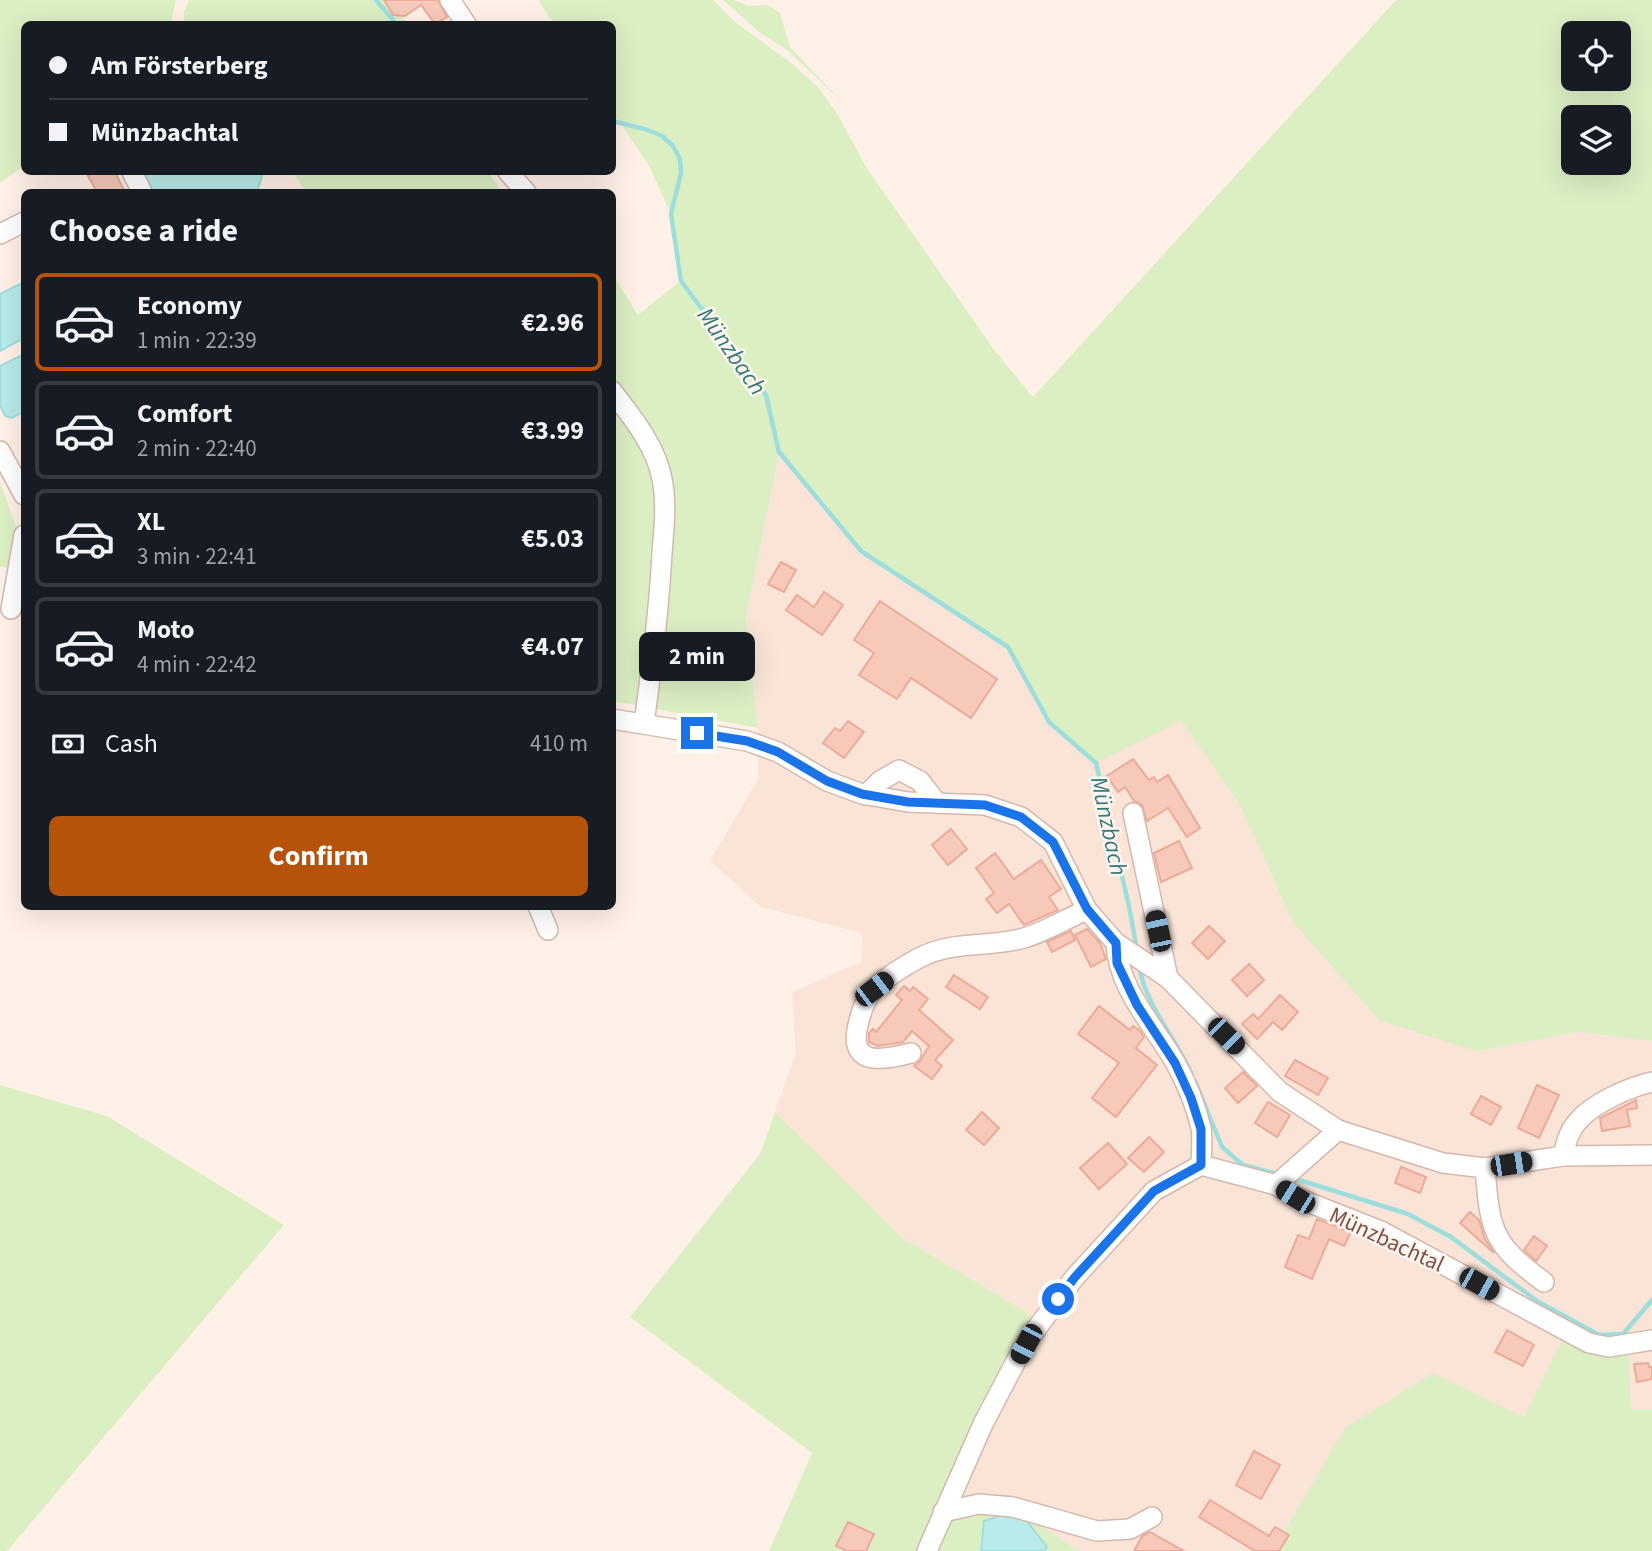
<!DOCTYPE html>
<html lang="en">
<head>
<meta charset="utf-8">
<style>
	:root { --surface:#171b24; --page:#20242c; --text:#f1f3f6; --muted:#9ea1a6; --line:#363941; --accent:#b45309 }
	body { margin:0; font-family:"Source Sans 3",sans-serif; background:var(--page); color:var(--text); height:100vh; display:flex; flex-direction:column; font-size:26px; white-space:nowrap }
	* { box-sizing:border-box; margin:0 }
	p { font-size:23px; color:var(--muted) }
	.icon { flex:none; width:38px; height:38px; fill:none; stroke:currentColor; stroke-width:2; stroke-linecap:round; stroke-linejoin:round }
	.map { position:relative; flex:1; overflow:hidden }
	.sheet { position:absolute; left:21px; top:189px; width:595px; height:721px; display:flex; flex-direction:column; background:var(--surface); border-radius:10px; box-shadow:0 7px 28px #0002 }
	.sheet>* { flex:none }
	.banner { position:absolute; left:21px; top:21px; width:595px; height:154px; border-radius:10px; box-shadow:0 7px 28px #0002; display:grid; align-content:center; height:154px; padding:0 28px; background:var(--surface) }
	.buttons { position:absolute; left:1561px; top:21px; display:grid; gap:14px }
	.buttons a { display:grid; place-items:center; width:70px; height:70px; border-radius:10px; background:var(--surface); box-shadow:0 7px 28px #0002; font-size:35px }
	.end { position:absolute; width:32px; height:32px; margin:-16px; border:9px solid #1a73e8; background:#fff; box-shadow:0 0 0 4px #fff }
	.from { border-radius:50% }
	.bubble { position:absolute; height:49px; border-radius:10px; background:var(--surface); box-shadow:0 7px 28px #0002; font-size:23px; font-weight:700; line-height:49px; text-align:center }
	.car { position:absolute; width:21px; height:42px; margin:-21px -10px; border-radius:9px; box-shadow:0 0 5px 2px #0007; background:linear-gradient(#222 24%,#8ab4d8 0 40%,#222 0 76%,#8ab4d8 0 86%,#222 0) }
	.banner b { display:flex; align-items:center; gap:24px; height:66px; font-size:26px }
	.banner b+b { border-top:2px solid var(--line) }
	.banner i { width:18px; height:18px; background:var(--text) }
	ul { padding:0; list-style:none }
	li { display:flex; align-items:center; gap:21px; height:98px; margin:0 14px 10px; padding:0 14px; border:4px solid var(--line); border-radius:10px }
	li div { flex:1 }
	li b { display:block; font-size:26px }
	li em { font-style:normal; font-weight:700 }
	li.current { border-color:var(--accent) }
	li>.icon { width:63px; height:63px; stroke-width:1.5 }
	h2 { padding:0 28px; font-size:32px; line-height:84px }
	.pay { display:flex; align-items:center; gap:18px; height:77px; padding:0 28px; font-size:26px }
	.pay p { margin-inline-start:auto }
	.cta { display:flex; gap:14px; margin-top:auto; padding:14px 28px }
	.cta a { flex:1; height:80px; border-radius:10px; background:var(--accent); color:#fff; font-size:28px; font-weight:700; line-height:80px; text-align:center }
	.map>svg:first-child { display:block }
	.residential { fill:#f9e4d7 }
	.green { fill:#dcefc3; fill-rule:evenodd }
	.water { fill:#b8ebea; stroke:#9ddedd; stroke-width:2 }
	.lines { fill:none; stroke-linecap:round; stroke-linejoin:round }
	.stream { stroke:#9ddedd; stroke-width:4.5 }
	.building { fill:#f7c9bb; stroke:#ecab99; stroke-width:2 }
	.minor-casing { stroke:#d5b8ad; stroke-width:22 }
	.minor { stroke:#fff; stroke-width:19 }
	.route { stroke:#1a73e8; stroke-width:9 }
	.labels { text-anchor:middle; stroke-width:5; stroke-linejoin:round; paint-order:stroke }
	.street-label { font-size:23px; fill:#7c5147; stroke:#fff6ef }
	.water-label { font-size:24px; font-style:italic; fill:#367b7b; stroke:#fff6ef }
</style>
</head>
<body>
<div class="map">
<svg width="1652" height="1551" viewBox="0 0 1652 1551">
	<rect width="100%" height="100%" fill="#fff1e7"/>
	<path class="residential" d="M779 452 861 551 1008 647 1049 722 1181 721 1239 803 1293 922 1477 1051 1578 1032 1652 1041V1409L1631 1410 1564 1337 1524 1417 1273 1551H1079L1013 1507 948 1509 1043 1322 901 1237 775 1112 796 1053 792 992 861 962 862 933 761 907 710 861 758 779V728L746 618Z"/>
	<g class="green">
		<path d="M0 0H176L171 24H24V166L0 183Z"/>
		<path d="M189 0H392L407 24H184V11Z"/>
		<path d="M538 0H713L735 22 790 62 818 87 838 115 866 167 995 351 1033 397 1396 0H1652V1041L1578 1032 1477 1051 1380 1021 1293 922 1239 803 1181 721 1096 763 1049 722 1008 647 861 551 779 453 746 618 758 728 613 701V275L638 315 681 280 671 214 649 166 613 112 612 24H554ZM1573 33H1619V79H1573ZM1573 117H1619V163H1573Z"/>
		<path d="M723 0H734L749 6 768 5 780 13 790 47 843 103 788 51 759 32Z"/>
		<path d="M293 172H488L502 192H306Z"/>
		<path d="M0 482 18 532 11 569 0 566Z"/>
		<path d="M0 1085 107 1116 284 1225 7 1551H0Z"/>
		<path d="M775 1112 901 1237 1043 1322 950 1503 1013 1507 1079 1551H769L812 1453 630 1317 760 1154Z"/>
		<path d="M1564 1336 1628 1347 1631 1409H1652V1551H1273L1345 1428 1433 1373 1524 1417Z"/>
	</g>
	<g class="water">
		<path d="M144 172H263L257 192H150Z"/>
		<path d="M24 282V338L0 351V294Z"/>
		<path d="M24 354V411L12 418 5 416 0 405V366Z"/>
		<path d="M1005 1514 1026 1520 1047 1547 1044 1551H981L984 1521Z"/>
	</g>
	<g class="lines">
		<g class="stream">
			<path d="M376 0 393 20 394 24"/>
			<path d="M612 121 645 129 662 136 673 146 680 159 681 173 671 214 681 281 766 395 779 452 861 551 1008 647 1049 722 1096 763 1129 906 1137 950"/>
			<path d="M1139 966C1146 1006 1175 1037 1191 1073"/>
			<path d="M1195 1081 1222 1147 1243 1165 1278 1174"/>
			<path d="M1293 1178 1408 1214 1451 1237 1537 1301 1599 1335 1623 1334 1652 1300"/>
		</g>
	</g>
	<g class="building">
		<path d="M384 0H438L447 17 435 24 421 5 405 16 393 15Z"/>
		<path d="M86 172H115L125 192H97Z"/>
		<path d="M781 562 796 570 784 592 768 584Z"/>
		<path d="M824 592 843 605 822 635 786 610 797 595 814 607Z"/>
		<path d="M880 601 997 679 971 718 911 678 897 699 859 675 874 653 854 640Z"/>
		<path d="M848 721 864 732 844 758 823 743 835 728 840 731Z"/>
		<path d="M1133 759 1149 780 1154 777 1157 782 1168 775 1200 828 1187 837 1168 808 1147 821 1142 805 1134 801 1125 787 1118 792 1107 776Z"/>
		<path d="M951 829 967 849 948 865 932 845Z"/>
		<path d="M1179 841 1192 868 1161 882 1154 853Z"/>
		<path d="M995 853 1014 879 1041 860 1061 889 1049 897 1058 910 1024 925 1009 904 997 913 986 899 994 893 976 868Z"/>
		<path d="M1209 926 1225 941 1208 959 1192 943Z"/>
		<path d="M1087 929 1100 943 1106 959 1091 967 1075 935Z"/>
		<path d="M1071 931 1075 940 1052 952 1047 942Z"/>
		<path d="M1249 964 1264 980 1247 996 1232 980Z"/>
		<path d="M954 975 988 997 980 1009 946 987Z"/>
		<path d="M904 986 910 991 913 987 928 999 919 1010 953 1040 935 1060 942 1066 932 1079 914 1066 920 1061 929 1046 912 1031 903 1042 878 1046 869 1042V1033L873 1029 876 1032 902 1000 896 995Z"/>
		<path d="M1280 995 1298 1012 1282 1030 1273 1022 1257 1039 1242 1024 1253 1014 1258 1019Z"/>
		<path d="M1099 1006 1130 1030 1133 1026 1140 1031 1144 1037 1136 1048 1157 1065 1116 1117 1092 1098 1119 1063 1078 1034Z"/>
		<path d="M1295 1060 1328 1078 1318 1095 1285 1076Z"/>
		<path d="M1243 1072 1257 1086 1238 1103 1225 1088Z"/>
		<path d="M1537 1085 1559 1095 1539 1138 1518 1128Z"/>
		<path d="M1481 1096 1501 1107 1491 1125 1471 1114Z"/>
		<path d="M1636 1100 1637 1108 1627 1110 1630 1126 1602 1131 1600 1118Z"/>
		<path d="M1268 1102 1290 1115 1277 1137 1255 1123Z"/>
		<path d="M982 1112 999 1128 984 1145 966 1130Z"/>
		<path d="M1149 1137 1164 1152 1144 1172 1128 1158Z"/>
		<path d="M1108 1143 1127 1164 1099 1189 1080 1168Z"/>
		<path d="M1401 1167 1426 1177 1420 1193 1395 1183Z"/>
		<path d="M1470 1212 1479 1220 1485 1239 1494 1253 1460 1223Z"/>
		<path d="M1317 1219 1351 1232 1344 1246 1329 1239 1312 1279 1285 1267 1298 1235 1309 1239Z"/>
		<path d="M1534 1236 1547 1246 1536 1261 1524 1250Z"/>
		<path d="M1507 1330 1534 1345 1523 1366 1495 1352Z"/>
		<path d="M1648 1363 1649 1367H1652V1379L1637 1382 1634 1364Z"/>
		<path d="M1254 1451 1280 1465 1261 1499 1236 1485Z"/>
		<path d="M1210 1500 1269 1536 1275 1527 1289 1535 1279 1551H1255L1199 1517Z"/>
		<path d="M848 1522 874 1534 866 1551H847L836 1546Z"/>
		<path d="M1150 1532 1184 1551H1134L1142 1536Z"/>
	</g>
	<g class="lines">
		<g class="minor-casing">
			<g id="minor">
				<path d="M450 0 466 24"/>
				<path d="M132 172 142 192"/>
				<path d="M508 172 526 192"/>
				<path d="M0 234 24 222"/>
				<path d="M612 391C632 417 656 446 662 479 667 503 664 529 662 553 659 611 652 667 644 723"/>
				<path d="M0 451 24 495"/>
				<path d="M11 609 24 535"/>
				<path d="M612 719 747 741 778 752 827 781 862 794 908 802 985 805 1021 817 1053 842 1087 910 1116 943 1168 978 1280 1092 1338 1130 1443 1163 1485 1168 1563 1156 1652 1155"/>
				<path d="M866 795 880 781 899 770 920 781 937 803"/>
				<path d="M1133 813 1168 978"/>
				<path d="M538 906 548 930"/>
				<path d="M1116 943C1118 989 1153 1024 1175 1062 1186 1082 1196 1106 1201 1128 1203 1139 1201 1153 1201 1165"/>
				<path d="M911 1053C881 1061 846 1067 859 1021 862 1009 866 997 875 988 888 976 904 966 919 958 953 940 989 948 1024 938 1045 932 1067 918 1087 910"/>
				<path d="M1563 1156C1566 1142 1569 1131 1578 1121 1593 1103 1630 1087 1652 1082"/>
				<path d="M1201 1165 1276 1185 1295 1197 1381 1231 1589 1343 1609 1347 1652 1340"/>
				<path d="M1485 1168C1490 1231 1492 1244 1544 1282"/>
				<path d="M1276 1185 1338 1130"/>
				<path d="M943 1512 979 1504 1013 1507 1097 1531 1130 1529 1152 1517"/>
				<path d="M927 1551 983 1424 1025 1344 1075 1277 1154 1191 1201 1165"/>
			</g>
		</g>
		<use href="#minor" class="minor"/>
	</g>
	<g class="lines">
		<path class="route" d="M697 733 747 741 778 752 827 781 862 794 908 802 985 805 1021 817 1053 842 1087 909 1116 943 1117 963 1137 1005 1175 1063 1191 1098 1201 1129V1165L1154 1191 1075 1277 1058 1299"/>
	</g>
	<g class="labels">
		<g class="street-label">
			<text transform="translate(1387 1239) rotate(25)" y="8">Münzbachtal</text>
		</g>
		<g class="water-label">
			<text transform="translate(732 351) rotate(55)" y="8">Münzbach</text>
			<text transform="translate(1109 826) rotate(78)" y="8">Münzbach</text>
		</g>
	</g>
</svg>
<div class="buttons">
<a><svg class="icon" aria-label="locate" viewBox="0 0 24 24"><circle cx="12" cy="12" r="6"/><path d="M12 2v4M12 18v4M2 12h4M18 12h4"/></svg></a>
<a><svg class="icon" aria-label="layers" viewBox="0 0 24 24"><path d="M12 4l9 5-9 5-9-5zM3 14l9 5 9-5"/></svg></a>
</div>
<i class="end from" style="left:1058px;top:1299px"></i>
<i class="end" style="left:697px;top:733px"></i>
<div class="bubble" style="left:639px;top:632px;width:116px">2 min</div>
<i class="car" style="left:1158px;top:931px;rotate:348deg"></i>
<i class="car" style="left:874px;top:989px;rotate:53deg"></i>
<i class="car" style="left:1226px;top:1036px;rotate:135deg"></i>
<i class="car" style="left:1511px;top:1164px;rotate:81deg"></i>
<i class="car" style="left:1295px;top:1197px;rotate:302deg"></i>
<i class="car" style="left:1479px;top:1284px;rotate:119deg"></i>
<i class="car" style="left:1026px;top:1344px;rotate:208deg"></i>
<div class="banner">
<b><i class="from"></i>Am Försterberg</b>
<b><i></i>Münzbachtal</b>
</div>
<section class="sheet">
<h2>Choose a ride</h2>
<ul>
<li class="current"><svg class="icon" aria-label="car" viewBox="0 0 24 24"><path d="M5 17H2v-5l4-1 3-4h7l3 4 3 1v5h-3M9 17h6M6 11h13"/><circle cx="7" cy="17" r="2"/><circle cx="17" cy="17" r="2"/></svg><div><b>Economy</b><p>1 min · 22:39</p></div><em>€2.96</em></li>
<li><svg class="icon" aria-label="car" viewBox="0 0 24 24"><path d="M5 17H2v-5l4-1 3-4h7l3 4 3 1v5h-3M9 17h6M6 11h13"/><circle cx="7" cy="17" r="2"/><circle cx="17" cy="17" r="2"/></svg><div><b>Comfort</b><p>2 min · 22:40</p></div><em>€3.99</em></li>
<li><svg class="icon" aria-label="car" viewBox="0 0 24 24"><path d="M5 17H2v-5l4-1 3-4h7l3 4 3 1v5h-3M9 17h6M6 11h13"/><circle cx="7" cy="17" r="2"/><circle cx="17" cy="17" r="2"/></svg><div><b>XL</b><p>3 min · 22:41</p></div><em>€5.03</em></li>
<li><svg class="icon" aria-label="car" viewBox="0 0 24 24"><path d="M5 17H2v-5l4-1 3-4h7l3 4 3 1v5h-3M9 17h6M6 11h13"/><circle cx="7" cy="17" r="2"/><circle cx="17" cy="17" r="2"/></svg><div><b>Moto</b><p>4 min · 22:42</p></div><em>€4.07</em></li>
</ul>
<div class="pay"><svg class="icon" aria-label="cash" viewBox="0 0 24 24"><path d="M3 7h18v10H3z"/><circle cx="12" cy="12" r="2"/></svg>Cash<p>410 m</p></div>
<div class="cta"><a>Confirm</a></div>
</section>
</div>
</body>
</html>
